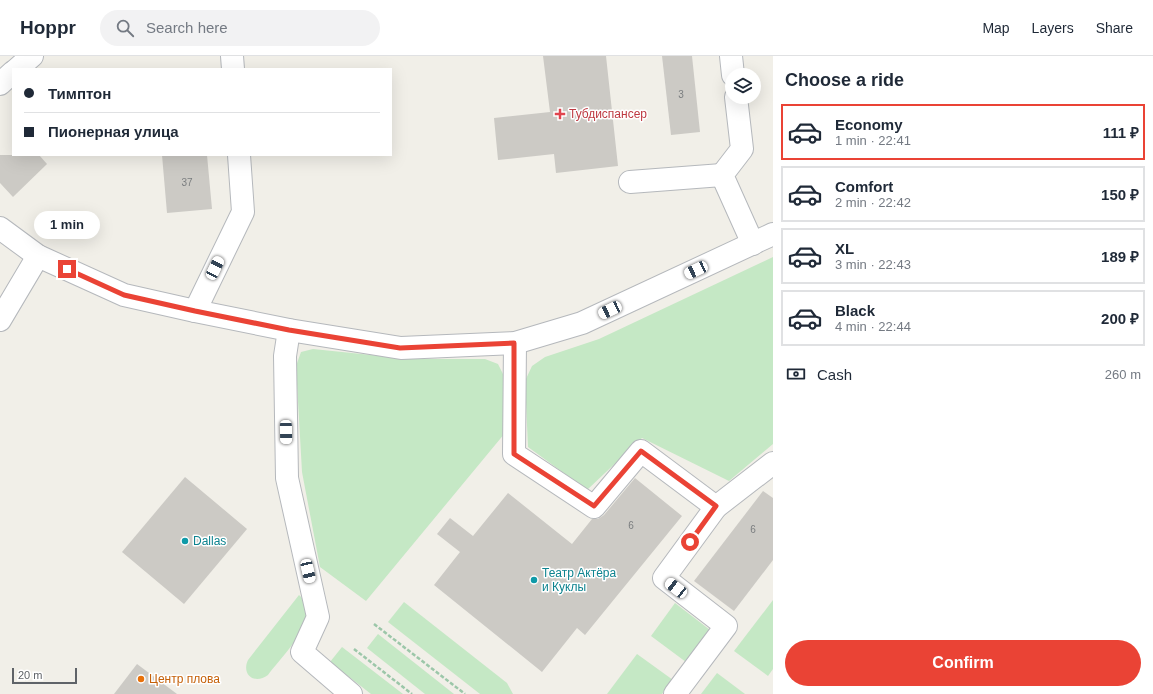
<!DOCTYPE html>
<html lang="en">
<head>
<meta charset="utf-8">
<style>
	:root { --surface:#fff; --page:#f2f2f3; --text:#1f2937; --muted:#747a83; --line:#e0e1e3; --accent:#ea4335 }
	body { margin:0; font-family:Helvetica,sans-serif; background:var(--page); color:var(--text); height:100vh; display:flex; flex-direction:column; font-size:15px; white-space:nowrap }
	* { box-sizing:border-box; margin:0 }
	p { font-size:13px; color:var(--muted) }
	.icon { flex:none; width:22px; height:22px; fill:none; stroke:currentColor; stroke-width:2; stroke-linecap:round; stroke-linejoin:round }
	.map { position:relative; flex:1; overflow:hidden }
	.sheet { display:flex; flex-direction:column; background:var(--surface); width:380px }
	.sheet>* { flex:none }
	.banner { position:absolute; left:12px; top:12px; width:380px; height:88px; border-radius:0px; box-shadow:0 4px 16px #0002; display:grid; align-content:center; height:88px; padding:0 12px; background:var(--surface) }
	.fabs { position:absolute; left:725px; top:12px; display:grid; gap:8px }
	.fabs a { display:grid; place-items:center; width:36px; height:36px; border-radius:50%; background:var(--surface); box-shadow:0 4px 16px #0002; font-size:20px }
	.scale { position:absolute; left:12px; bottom:10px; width:65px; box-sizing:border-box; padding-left:4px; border:2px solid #5f6368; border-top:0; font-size:11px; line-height:14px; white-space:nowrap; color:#5f6368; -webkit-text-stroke:3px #fff; paint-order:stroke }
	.end { position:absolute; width:18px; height:18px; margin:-9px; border:5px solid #ea4335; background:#fff; box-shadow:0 0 0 2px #fff }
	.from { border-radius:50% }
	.bubble { position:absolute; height:28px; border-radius:14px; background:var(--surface); box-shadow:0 4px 16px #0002; font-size:13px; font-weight:700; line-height:28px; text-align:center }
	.car { position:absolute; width:12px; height:24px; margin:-12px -6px; border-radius:5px; box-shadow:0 0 3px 1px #0007; background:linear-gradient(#fff 24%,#345 0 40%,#fff 0 76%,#345 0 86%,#fff 0) }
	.banner b { display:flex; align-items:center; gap:14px; height:38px; font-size:15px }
	.banner b+b { border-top:1px solid var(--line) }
	.banner i { width:10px; height:10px; background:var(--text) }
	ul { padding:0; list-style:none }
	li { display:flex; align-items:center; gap:12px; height:56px; margin:0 8px 6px; padding:0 4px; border:2px solid var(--line); border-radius:0px }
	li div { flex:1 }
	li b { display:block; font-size:15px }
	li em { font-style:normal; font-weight:700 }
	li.selected { border-color:var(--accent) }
	li>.icon { width:36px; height:36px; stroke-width:1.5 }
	h2 { padding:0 12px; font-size:18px; line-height:48px }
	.pay { display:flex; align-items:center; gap:10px; height:44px; padding:0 12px; font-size:15px }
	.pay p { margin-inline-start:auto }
	.primary-button { display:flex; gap:8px; margin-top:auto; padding:8px 12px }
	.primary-button a { flex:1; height:46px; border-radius:24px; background:var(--accent); color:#fff; font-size:16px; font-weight:700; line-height:46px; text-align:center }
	header { display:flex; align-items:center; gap:24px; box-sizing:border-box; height:56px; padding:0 20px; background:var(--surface); border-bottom:1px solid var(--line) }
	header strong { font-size:19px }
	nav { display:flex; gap:22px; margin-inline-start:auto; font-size:14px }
	.search { width:280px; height:36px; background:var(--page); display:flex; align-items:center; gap:10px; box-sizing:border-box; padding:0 14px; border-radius:22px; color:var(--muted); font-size:15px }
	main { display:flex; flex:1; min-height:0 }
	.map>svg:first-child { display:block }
	.green { fill:#c5e8c5 }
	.building { fill:#cccac5 }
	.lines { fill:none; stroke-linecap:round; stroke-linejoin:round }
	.minor-casing { stroke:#b5b8bc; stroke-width:24 }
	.path { stroke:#9cc7a9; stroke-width:2.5; stroke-dasharray:4 2; stroke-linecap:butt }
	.minor { stroke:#fff; stroke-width:22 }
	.route { stroke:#ea4335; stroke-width:5 }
	.health-dot { fill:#e0444e; stroke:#fff; stroke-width:1.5 }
	.culture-dot { fill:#0f9aa8; stroke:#fff; stroke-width:1.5 }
	.food-dot { fill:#e8710a; stroke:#fff; stroke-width:1.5 }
	.labels { text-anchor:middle; stroke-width:3; stroke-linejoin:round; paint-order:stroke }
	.number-label { font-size:10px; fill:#7a7d7f }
	.health-label { font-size:12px; fill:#be3a42; stroke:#fff; text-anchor:start }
	.culture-label { font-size:12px; fill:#0d838f; stroke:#fff; text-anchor:start }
	.food-label { font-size:12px; fill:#c56008; stroke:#fff; text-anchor:start }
</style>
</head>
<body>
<header>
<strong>Hoppr</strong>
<div class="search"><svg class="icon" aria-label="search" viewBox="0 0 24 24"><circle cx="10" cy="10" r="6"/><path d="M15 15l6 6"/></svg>Search here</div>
<nav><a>Map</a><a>Layers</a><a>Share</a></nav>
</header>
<main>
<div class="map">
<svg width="773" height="638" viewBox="0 0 773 638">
	<rect width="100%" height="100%" fill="#f1efe8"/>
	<g class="green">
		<path d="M773 201V388L729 425 642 382 587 434 528 391 525 325 532 310 545 301 599 283Z"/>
		<path d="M313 293 410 303H485L498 308 504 320 505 377 366 545 320 511 302 416 296 310 301 296Z"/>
		<path d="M299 539C301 541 305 545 307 548 315 568 279 604 268 619 255 629 241 619 248 604Z"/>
		<path d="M773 544V613L768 620 734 595Z"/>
		<path d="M404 546 507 627 513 638H480L388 566Z"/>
		<path d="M675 547 710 574 686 606 651 580Z"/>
		<path d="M378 578 454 638H425L367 592Z"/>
		<path d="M342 591 403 638H371L330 606Z"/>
		<path d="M637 598 673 624 662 638H607Z"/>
		<path d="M717 617 745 638H701Z"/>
	</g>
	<g class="building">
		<path d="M543 0H606L618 110 556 117 554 98 498 104 494 62 550 56Z"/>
		<path d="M662 0H692L700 76 671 79Z"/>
		<path d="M0 99H39L47 108 13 141 0 127Z"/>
		<path d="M162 99H207L212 153 167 157Z"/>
		<path d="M185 421 247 473 184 548 122 496Z"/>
		<path d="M635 422 682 460 585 579 577 572 542 616 434 529 460 496 437 478 450 462 473 480 508 437 572 488 592 463H598L604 459Z"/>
		<path d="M763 435 773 442V504L734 555 694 525Z"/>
		<path d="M137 608 177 638H114Z"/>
	</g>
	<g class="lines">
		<g class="minor-casing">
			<g id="minor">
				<path d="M232 0 233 13"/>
				<path d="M731 0 733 19"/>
				<path d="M17 13 32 0"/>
				<path d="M0 28 13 16"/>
				<path d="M736 41 742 93 722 119 753 188"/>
				<path d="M630 126 722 119"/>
				<path d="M0 172 38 200 124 239 195 255 289 274 401 292 515 287 582 267 773 178"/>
				<path d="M195 255 243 156 239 99"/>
				<path d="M0 264 38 200"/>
				<path d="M289 274 285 300 287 422 318 561 302 596 351 638"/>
				<path d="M515 287 514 398 594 451 641 395 716 451 773 407"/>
				<path d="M675 638 726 570 664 522 716 451"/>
			</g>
		</g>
		<g class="path">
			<path d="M374 568 465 638"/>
			<path d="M354 593 412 638"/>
		</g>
		<use href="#minor" class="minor"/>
	</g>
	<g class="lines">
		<path class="route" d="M67 213 124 239 195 255 289 274 400 292 514 287V398L594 450 641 395 716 450 690 486"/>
	</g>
	<path class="health-dot" d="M558 52h4v4h4v4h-4v4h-4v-4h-4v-4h4z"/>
	<g class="culture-dot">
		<circle cx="185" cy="485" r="4"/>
		<circle cx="534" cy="524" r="4"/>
	</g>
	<circle class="food-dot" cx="141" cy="623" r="4"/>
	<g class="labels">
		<g class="number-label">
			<text x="681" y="42">3</text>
			<text x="187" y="130">37</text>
			<text x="631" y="473">6</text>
			<text x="753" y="477">6</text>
		</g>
		<g class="health-label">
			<text x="569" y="62">Тубдиспансер</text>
		</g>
		<g class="culture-label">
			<text x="193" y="489">Dallas</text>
			<text x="542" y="521">Театр Актёра<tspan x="542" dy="14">и Куклы</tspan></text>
		</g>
		<g class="food-label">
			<text x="149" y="627">Центр плова</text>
		</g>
	</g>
</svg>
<div class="fabs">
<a><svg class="icon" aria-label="layers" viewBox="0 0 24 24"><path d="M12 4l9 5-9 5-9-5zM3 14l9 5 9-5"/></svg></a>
</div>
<div class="scale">20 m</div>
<i class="end from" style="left:690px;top:486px"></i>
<i class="end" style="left:67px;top:213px"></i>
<div class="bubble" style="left:34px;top:155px;width:66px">1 min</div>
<i class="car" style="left:215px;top:212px;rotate:26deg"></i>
<i class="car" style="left:696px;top:214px;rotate:245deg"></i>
<i class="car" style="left:610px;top:254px;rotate:245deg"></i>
<i class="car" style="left:286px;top:376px;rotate:179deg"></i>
<i class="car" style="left:308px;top:515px;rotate:167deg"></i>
<i class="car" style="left:676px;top:532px;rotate:308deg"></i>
<div class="banner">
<b><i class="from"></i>Тимптон</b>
<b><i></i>Пионерная улица</b>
</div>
</div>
<section class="sheet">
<h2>Choose a ride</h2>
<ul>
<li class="selected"><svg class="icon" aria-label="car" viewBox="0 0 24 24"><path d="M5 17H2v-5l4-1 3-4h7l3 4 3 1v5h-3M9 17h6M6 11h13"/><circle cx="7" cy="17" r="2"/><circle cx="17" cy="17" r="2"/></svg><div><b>Economy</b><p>1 min · 22:41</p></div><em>111 ₽</em></li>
<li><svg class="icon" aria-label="car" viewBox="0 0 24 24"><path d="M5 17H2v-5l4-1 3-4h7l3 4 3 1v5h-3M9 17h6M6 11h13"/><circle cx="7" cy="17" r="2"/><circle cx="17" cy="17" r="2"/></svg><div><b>Comfort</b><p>2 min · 22:42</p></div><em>150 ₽</em></li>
<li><svg class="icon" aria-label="car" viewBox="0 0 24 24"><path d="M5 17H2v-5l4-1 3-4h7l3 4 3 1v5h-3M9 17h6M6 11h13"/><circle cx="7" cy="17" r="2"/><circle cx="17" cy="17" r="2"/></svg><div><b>XL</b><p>3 min · 22:43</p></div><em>189 ₽</em></li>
<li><svg class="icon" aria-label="car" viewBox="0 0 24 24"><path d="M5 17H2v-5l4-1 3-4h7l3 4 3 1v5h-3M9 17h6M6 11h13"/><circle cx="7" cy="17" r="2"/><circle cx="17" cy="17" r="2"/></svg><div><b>Black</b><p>4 min · 22:44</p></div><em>200 ₽</em></li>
</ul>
<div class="pay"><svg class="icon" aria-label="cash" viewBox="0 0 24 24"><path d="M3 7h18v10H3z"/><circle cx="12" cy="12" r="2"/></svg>Cash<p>260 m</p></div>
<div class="primary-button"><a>Confirm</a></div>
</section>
</main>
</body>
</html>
